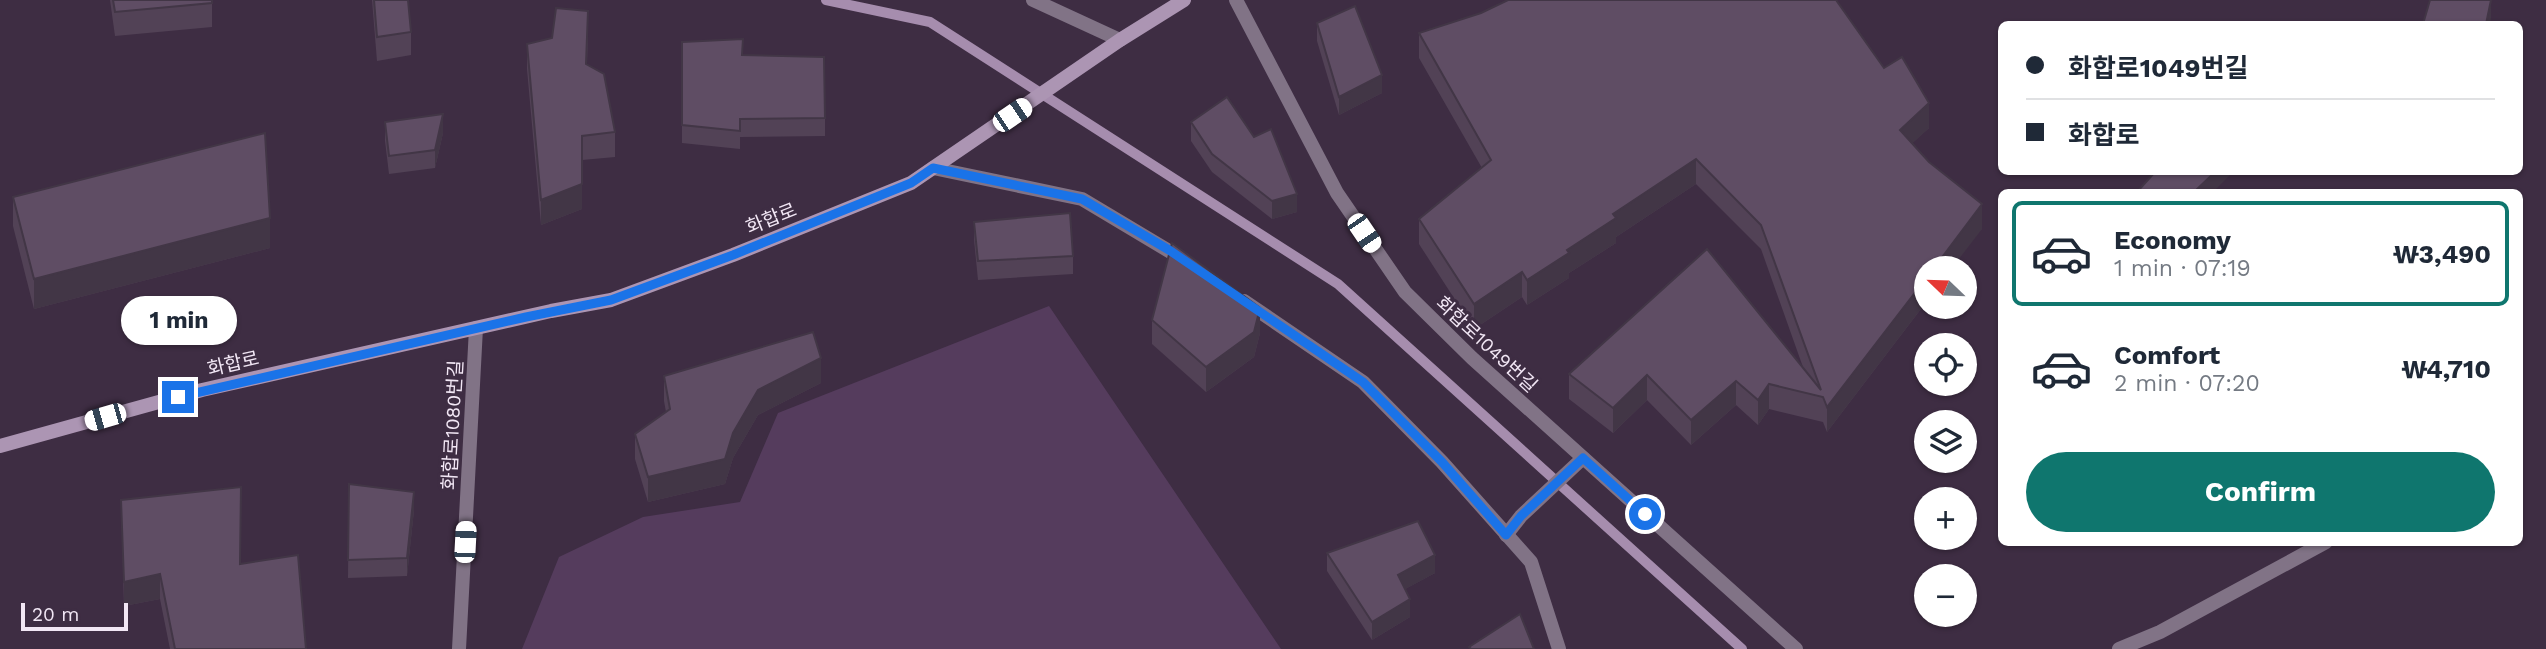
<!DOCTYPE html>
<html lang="en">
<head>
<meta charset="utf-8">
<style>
	:root { --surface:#fff; --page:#f2f2f3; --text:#1f2937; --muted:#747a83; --line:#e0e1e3; --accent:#0f766e }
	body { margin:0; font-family:"Work Sans","Noto Sans KR",sans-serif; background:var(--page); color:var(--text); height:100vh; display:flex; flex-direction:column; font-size:26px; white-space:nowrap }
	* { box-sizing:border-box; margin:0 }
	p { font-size:23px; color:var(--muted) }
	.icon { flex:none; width:38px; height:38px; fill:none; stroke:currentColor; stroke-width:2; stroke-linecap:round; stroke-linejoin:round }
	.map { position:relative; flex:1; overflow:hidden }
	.sheet { position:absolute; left:1998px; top:189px; width:525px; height:357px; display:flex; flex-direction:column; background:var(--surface); border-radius:10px; box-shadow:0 2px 5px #0004 }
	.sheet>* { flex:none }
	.top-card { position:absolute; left:1998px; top:21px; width:525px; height:154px; border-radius:10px; box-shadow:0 2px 5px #0004; display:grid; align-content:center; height:154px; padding:0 28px; background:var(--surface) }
	.needle { width:46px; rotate:293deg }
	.buttons { position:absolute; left:1914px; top:256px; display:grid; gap:14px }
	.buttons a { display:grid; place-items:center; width:63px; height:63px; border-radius:50%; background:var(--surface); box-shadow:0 2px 5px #0004; font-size:35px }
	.scale { position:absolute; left:21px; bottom:18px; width:107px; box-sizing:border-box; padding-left:7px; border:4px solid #f2e7f5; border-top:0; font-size:19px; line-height:24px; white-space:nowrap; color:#f2e7f5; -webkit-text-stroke:5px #3e2d43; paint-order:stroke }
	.end { position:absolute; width:32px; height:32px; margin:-16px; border:9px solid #1a73e8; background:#fff; box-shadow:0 0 0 4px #fff }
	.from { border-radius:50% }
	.bubble { position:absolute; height:49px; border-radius:24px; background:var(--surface); box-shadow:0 2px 5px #0004; font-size:23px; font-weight:700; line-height:49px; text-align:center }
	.car { position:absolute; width:21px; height:42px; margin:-21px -10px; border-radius:9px; box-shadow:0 0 5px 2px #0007; background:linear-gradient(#fff 24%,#345 0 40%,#fff 0 76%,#345 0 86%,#fff 0) }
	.top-card b { display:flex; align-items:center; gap:24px; height:66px; font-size:26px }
	.top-card b+b { border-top:2px solid var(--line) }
	.top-card i { width:18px; height:18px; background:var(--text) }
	ul { padding:12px 0 0; list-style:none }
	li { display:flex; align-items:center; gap:21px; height:105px; margin:0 14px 10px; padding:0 14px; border:4px solid transparent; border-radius:10px }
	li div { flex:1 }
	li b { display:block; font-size:26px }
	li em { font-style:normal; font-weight:700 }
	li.active { border-color:var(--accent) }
	li>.icon { width:63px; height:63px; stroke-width:1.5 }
	.primary-button { display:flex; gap:14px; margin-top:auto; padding:14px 28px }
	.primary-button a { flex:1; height:80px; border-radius:42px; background:var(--accent); color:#fff; font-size:28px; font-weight:700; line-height:80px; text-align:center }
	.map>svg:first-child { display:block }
	.green { fill:#553c5d }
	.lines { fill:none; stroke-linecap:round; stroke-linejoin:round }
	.stream { stroke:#a68dae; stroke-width:10 }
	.minor { stroke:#817386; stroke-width:14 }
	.tertiary { stroke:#817386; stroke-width:14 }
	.secondary { stroke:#ac95b3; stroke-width:14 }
	.wall { fill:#524256 }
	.shaded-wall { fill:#423646 }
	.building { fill:#5f4d64; stroke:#423646; stroke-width:2 }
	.route { stroke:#1a73e8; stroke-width:9 }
	.labels { text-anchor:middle; stroke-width:6; stroke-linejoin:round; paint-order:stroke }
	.street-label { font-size:19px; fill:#f2e7f5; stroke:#3e2d43 }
</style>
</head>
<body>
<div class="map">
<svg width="2546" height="649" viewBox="0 0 2546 649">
	<rect width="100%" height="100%" fill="#3e2d43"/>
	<path class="green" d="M1049 306 1281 649H522L559 557 643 517 740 502 778 413Z"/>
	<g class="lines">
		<path class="stream" d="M826 0 930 22 1338 284 1742 649"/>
		<g class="minor">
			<path d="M1236 0 1337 193 1405 292 1472 358 1796 649"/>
			<path d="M933 168 1082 199 1184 260"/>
			<path d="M1244 301 1363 382 1442 462 1531 562 1559 649"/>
			<path d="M1506 535 1521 516 1583 458"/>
			<path d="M2119 649 2160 632 2326 542"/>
		</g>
		<g class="tertiary">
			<path d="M1033 0 1120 40"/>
			<path d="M459 649 476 328"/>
		</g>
		<path class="secondary" d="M0 446 202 390 551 311 611 300 733 255 911 183 1120 40 1184 0"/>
	</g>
	<g class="wall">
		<path d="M110 0H212V27L115 36Z"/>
		<path d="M372 0H408L411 32V55L377 61Z"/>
		<path d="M1317 23 1382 93 1339 115 1317 41Z"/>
		<path d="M1419 33 1884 68 1929 128 1912 143 1982 229 1927 268V301L1827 432 1823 422 1769 409 1758 425 1736 405 1691 445 1647 400 1613 433 1569 399V374L1804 370 1761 249 1696 184 1616 237V243L1569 273V278L1527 305 1522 297 1474 329 1419 244V219L1482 168 1419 58Z"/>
		<path d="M588 35 587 64 615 132V157L582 160V209L541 225 527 69V44Z"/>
		<path d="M682 42 743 55 825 118V136L740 137V149L682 143Z"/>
		<path d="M385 122 443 133 435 168 389 174 385 141Z"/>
		<path d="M1191 122 1254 137 1297 212 1272 219 1212 172 1191 141Z"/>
		<path d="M13 197 270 248 34 309 13 226Z"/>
		<path d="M974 222 1073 256V274L978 280 974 240Z"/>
		<path d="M1152 320 1260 333 1254 357 1206 392 1152 344Z"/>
		<path d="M664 376 821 383 758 415 733 458 725 484 648 502 635 459V434L666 412 664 401Z"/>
		<path d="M349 484 414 510 407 576 348 578Z"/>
		<path d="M121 500 240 564 306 649H170L160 599 124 606Z"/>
		<path d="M1327 553 1435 573 1405 589 1410 617 1372 640 1327 571Z"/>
	</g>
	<g class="shaded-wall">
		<path d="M2491 0V18L2490 24H2486Z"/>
		<path d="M1382 75V93L1339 115V97Z"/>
		<path d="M1929 103V128L1900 155V130Z"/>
		<path d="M443 114V133L435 168V150Z"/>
		<path d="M1696 159V184L1616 237V243L1569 273V278L1527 305V280L1613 214Z"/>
		<path d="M2215 172H2233L2213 192H2194Z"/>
		<path d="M582 184V209L541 225V200Z"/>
		<path d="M1297 194V212L1272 219V201Z"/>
		<path d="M1982 204V229L1952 268H1934Z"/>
		<path d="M270 218V248L34 309V279Z"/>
		<path d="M1522 272V297L1474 329V304Z"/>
		<path d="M1927 277V301L1827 432V407Z"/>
		<path d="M1260 308V333L1254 357 1206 392V367Z"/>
		<path d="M821 358V383L758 415 733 458 725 484 648 502V477L733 433 758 390Z"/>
		<path d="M1647 375V400L1613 433V408Z"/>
		<path d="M1736 381V405L1691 445V420Z"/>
		<path d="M1769 384V409L1758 425V400Z"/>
		<path d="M414 492V510L407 576V558Z"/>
		<path d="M1435 555V573L1398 593V575Z"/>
		<path d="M160 574V599L124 606V582Z"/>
		<path d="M1410 599V617L1372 640V622Z"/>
	</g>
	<g class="building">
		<path d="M113 0H212V3L115 12Z"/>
		<path d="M374 0H408L411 32 377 37Z"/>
		<path d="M1508 0H1836L1884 68 1902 57 1929 103 1900 130 1929 162 1982 204 1934 268H1927V277L1827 407 1823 397 1769 384 1758 400 1736 381 1691 420 1647 375 1613 408 1569 374 1707 249 1821 390 1761 225 1696 159 1613 214 1616 218 1567 250 1569 253 1527 280 1522 272 1474 304 1419 219 1491 160 1419 33 1481 13Z"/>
		<path d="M2430 0H2491L2486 24H2423Z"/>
		<path d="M1355 6 1382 75 1339 97 1317 23Z"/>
		<path d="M556 8 588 11 586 64 604 74 615 132 582 136V184L541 200 527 44 552 38Z"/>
		<path d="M743 39 742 55 824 57 825 118 740 119V131L682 125V42Z"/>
		<path d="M1227 97 1254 137 1271 129 1297 194 1272 201 1212 154 1191 122Z"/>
		<path d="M443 114 435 150 389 156 385 122Z"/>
		<path d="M265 133 270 218 34 279 13 197Z"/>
		<path d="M2155 172H2215L2194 192H2137Z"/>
		<path d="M1070 213 1073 256 978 261 974 222Z"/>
		<path d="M1172 243 1260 308 1254 332 1206 367 1152 320Z"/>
		<path d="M813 332 821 358 758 390 733 433 725 459 648 477 635 434 670 409 664 376Z"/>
		<path d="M349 484 414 492 407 558 348 560Z"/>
		<path d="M241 487 240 564 298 555 306 649H175L160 574 124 582 121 500Z"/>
		<path d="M1418 521 1435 555 1398 575 1410 599 1372 622 1327 553Z"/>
		<path d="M1520 614 1534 649H1471L1469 647Z"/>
	</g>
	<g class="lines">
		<path class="route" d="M178 397 526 317 611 300 733 255 911 183 933 168 1082 199 1169 250 1363 382 1442 462 1506 535 1521 516 1583 458 1645 514"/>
	</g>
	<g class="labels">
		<g class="street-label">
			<text transform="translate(771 218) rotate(-22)" y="7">화합로</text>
			<text transform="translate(1487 344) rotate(43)" y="7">화합로1049번길</text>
			<text transform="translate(233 363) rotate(-13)" y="7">화합로</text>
			<text transform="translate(452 425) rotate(-87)" y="7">화합로1080번길</text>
		</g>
	</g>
</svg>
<div class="buttons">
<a><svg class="needle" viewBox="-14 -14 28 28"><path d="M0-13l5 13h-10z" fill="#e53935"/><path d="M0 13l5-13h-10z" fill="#747a83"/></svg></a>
<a><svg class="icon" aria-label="locate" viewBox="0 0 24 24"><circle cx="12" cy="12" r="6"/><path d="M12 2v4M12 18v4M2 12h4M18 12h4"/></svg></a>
<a><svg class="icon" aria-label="layers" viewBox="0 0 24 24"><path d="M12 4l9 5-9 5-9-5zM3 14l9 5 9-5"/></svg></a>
<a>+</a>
<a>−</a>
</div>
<div class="scale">20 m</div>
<i class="end from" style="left:1645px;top:514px"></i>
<i class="end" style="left:178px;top:397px"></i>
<div class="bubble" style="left:121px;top:296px;width:116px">1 min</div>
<i class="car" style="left:1012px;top:115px;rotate:56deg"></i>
<i class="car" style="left:1364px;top:233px;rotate:146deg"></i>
<i class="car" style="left:105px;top:417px;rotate:254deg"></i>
<i class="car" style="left:465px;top:542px;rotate:3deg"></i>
<div class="top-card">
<b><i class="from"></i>화합로1049번길</b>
<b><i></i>화합로</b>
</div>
<section class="sheet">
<ul>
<li class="active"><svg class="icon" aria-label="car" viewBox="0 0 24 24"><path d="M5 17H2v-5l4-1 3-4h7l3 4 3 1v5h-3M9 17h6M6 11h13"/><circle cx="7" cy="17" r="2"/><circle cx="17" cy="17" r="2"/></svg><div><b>Economy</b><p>1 min · 07:19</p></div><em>₩3,490</em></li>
<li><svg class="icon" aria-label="car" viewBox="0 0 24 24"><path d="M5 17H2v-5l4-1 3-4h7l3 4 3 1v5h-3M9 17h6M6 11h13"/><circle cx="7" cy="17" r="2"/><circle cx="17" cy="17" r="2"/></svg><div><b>Comfort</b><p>2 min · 07:20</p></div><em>₩4,710</em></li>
</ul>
<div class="primary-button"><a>Confirm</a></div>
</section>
</div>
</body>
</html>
